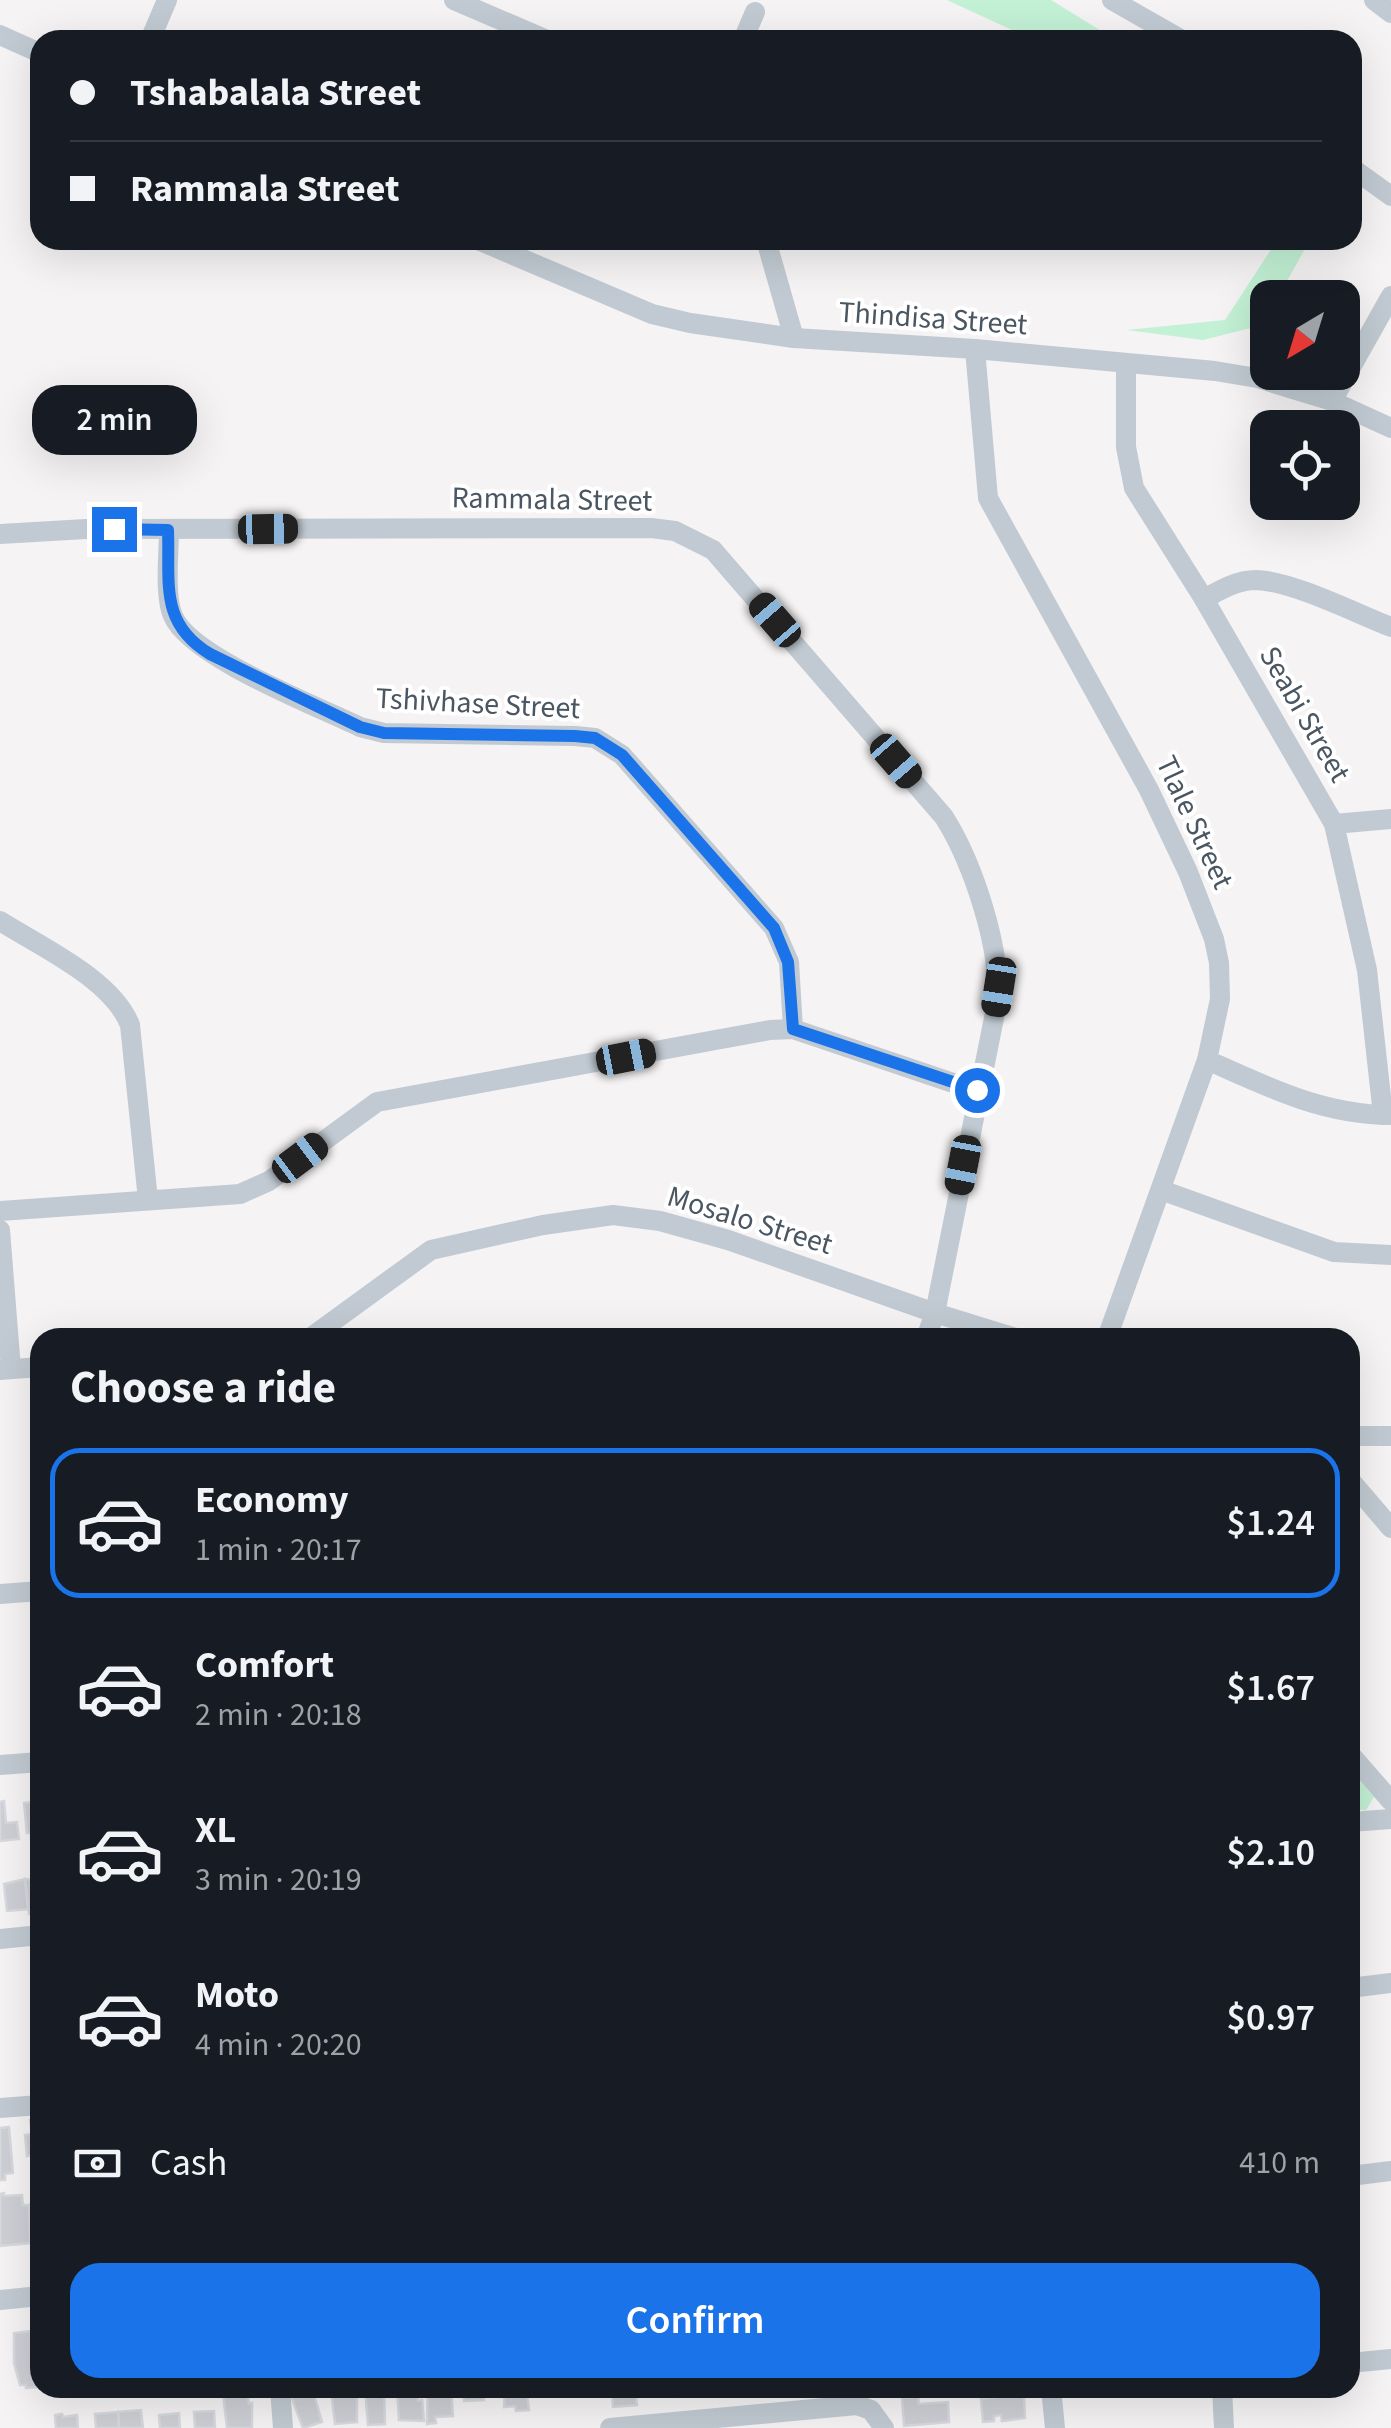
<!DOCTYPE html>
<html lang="en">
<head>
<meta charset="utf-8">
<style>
	:root { --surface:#171b24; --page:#20242c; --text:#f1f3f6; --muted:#9ea1a6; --line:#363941; --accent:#1a73e8 }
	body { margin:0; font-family:"Source Sans 3",sans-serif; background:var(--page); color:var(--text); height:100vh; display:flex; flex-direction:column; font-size:38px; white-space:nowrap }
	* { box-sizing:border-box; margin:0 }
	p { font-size:32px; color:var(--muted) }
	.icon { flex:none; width:55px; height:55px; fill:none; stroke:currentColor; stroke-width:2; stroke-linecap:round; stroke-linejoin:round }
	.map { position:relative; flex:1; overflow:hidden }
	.panel { position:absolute; left:30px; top:1328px; width:1330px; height:1070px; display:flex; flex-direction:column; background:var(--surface); border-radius:30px; box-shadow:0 10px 40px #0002 }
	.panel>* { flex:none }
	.hud { position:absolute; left:30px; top:30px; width:1332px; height:220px; border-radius:30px; box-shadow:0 10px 40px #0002; display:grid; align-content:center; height:220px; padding:0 40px; background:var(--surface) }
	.needle { width:65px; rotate:218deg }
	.tools { position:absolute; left:1250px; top:280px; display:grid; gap:20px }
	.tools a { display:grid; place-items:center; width:110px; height:110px; border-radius:20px; background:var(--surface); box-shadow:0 10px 40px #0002; font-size:50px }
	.end { position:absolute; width:45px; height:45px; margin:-22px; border:12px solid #1a73e8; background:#fff; box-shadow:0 0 0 5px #fff }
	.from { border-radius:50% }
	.bubble { position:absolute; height:70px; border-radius:30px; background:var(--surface); box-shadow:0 10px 40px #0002; font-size:32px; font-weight:600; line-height:70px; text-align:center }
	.car { position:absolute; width:30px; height:60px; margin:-30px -15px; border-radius:12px; box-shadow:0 0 8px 2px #0007; background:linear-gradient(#222 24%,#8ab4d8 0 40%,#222 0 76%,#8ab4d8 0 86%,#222 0) }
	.hud b { display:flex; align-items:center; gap:35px; height:95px; font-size:38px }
	.hud b+b { border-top:2px solid var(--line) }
	.hud i { width:25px; height:25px; background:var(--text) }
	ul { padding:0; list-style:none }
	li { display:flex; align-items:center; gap:30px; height:150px; margin:0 20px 15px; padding:0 20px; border:5px solid transparent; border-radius:30px }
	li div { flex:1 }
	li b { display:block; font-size:38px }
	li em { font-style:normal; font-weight:600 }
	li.active { border-color:var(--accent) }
	li>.icon { width:90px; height:90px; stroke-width:1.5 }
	h2 { padding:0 40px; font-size:45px; line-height:120px }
	.pay { display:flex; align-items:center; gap:25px; height:110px; padding:0 40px; font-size:38px }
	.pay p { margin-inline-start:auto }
	.cta { display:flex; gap:20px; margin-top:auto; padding:20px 40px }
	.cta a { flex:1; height:115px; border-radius:30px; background:var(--accent); color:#fff; font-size:40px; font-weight:600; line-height:115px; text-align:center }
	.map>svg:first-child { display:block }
	.green { fill:#c3f1d5 }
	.building { fill:#cdcfd5; stroke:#d7d9de; stroke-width:2.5 }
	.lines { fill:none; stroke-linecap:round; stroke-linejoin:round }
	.minor { stroke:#c1cad2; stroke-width:20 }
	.route { stroke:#1a73e8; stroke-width:12 }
	.labels { text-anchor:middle; stroke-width:8; stroke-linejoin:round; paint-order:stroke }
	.street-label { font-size:30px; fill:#4a5661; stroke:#fff }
</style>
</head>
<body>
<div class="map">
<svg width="1391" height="2428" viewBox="0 0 1391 2428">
	<rect width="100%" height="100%" fill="#f5f3f3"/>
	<g class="green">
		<path d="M947 0H1051L1116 40H1034Z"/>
		<path d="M1270 240H1310L1278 297 1268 298 1267 318 1263 325 1203 340 1127 330 1225 320 1274 245Z"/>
		<path d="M1350 1769 1374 1797 1366 1810H1350Z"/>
	</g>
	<g class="building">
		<path d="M32 1796H40V1839L31 1840V1833H27L24 1803 32 1802Z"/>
		<path d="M4 1801 6 1823 17 1822 19 1839 0 1841V1802Z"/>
		<path d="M25 1879 28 1909 7 1911 4 1884Z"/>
		<path d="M25 1879 40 1881V1913L29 1914Z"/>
		<path d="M40 2119V2172L38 2154 27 2156 25 2135 32 2134 30 2120Z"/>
		<path d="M9 2127 13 2173 5 2174V2180H0V2128Z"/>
		<path d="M33 2192H40V2238H34L29 2205 34 2204Z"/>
		<path d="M4 2193V2196L22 2195 23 2205H29L30 2243 0 2246V2194Z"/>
		<path d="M40 2330V2387L26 2388V2385H20L14 2363V2333Z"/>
		<path d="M288 2388H312L322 2422 303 2428Z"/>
		<path d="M331 2388H357V2422L335 2424Z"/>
		<path d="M365 2388H384L385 2424 368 2425Z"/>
		<path d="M397 2388H417L418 2401 422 2400 424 2421 399 2420Z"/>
		<path d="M428 2388H451L453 2416 435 2417 436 2423 427 2424Z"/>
		<path d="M463 2388H483L484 2400 464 2401Z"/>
		<path d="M505 2388H526L529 2410 516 2411 515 2406 504 2407Z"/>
		<path d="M576 2388H596L597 2393 576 2395Z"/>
		<path d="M612 2388H635L637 2405 613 2407Z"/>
		<path d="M678 2388H697L698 2395 679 2397Z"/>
		<path d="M747 2388H770L771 2394 748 2396Z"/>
		<path d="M1010 2388H1027L1028 2394H1024L1025 2418 1002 2421 1001 2415 994 2416V2421L983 2422 981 2399 1011 2396Z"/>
		<path d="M247 2390 249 2404 252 2403V2428H227L223 2393Z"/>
		<path d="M918 2397 919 2404 948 2402 949 2422 904 2426 902 2398Z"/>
		<path d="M141 2410 143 2428H119L118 2412Z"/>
		<path d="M214 2411 215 2428H195L194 2412Z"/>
		<path d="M118 2412 119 2428H96L95 2414Z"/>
		<path d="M179 2413 180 2428H160L159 2415Z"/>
		<path d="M62 2414 63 2417 77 2415 78 2428H56L55 2415Z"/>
	</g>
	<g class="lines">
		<g class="minor">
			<path d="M454 0 547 40"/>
			<path d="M1112 0 1182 40"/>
			<path d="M1374 0 1391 13"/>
			<path d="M0 35 40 53"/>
			<path d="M150 40 167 0"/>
			<path d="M743 40 755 12"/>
			<path d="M1352 168 1391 196"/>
			<path d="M478 240 652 314 690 323 794 338 975 349 1215 371 1257 378 1332 401 1391 428"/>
			<path d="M766 240 794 338"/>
			<path d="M975 349 988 498 1149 790 1188 872 1214 939 1219 963 1220 999 1207 1060 1107 1338"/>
			<path d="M1126 365V447L1134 488 1204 599 1334 824 1367 970 1383 1115"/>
			<path d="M1332 401 1391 296"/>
			<path d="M169 530C169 553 164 596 173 616 190 657 317 706 360 727L384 733 575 736 595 738 622 755 774 928 789 962 793 1029"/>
			<path d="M0 534 86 529 651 528 675 531 713 550 944 817C973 863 1004 954 996 1008L935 1313 926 1338"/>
			<path d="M1204 599C1220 590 1237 580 1256 580 1292 581 1355 613 1391 627"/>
			<path d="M1334 824 1391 819"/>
			<path d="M0 921C41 947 112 979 130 1025L148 1200"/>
			<path d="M1207 1060C1267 1087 1324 1115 1391 1115"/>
			<path d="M1161 1190 1334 1252 1391 1255"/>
			<path d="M0 1211 240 1194 269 1181 377 1102 770 1030 793 1029 977 1091"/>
			<path d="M0 1230 11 1369"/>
			<path d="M310 1338 431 1250 543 1225 613 1215 660 1221 728 1240 935 1313 1016 1338"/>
			<path d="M0 1370 40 1367"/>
			<path d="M1350 1436H1391"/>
			<path d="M1350 1480 1391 1528"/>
			<path d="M0 1594 40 1591"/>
			<path d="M1350 1754 1391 1801"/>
			<path d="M0 1765 40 1762"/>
			<path d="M1350 1822 1391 1819"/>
			<path d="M0 1939 40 1935"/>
			<path d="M1350 1988 1391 1983"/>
			<path d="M0 2108 40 2105"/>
			<path d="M1350 2176 1391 2171"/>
			<path d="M0 2300 40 2296"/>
			<path d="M1350 2363 1391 2359"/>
			<path d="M280 2388 283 2428"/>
			<path d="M1051 2388 1055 2428"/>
			<path d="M1222 2388 1224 2428"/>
			<path d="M610 2428 857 2405 871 2410 884 2428"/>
		</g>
	</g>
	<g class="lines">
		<path class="route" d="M114 529 168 530C170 583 159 623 210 654L360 727 384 733 575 736 595 738 622 755 774 928 788 962 793 1029 977 1090"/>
	</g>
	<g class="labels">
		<g class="street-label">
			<text transform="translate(933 318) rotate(4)" y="10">Thindisa Street</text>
			<text transform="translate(552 499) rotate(1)" y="10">Rammala Street</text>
			<text transform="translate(478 703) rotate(3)" y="10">Tshivhase Street</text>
			<text transform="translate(1305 714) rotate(60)" y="10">Seabi Street</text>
			<text transform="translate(1195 822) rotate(65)" y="10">Tlale Street</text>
			<text transform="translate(750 1220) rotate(17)" y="10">Mosalo Street</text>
		</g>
	</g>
</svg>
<div class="tools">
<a><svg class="needle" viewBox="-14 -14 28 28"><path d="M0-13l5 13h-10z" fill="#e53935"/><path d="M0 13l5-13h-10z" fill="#9ea1a6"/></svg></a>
<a><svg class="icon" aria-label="locate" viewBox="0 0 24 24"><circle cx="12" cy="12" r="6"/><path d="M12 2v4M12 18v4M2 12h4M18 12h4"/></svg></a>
</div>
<i class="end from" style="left:977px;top:1090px"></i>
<i class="end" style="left:114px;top:529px"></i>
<div class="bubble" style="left:32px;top:385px;width:165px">2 min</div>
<i class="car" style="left:268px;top:529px;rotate:89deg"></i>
<i class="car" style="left:775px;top:620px;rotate:319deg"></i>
<i class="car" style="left:896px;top:761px;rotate:139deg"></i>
<i class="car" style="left:999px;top:987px;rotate:189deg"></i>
<i class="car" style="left:626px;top:1057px;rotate:79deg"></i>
<i class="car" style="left:300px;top:1158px;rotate:53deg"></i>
<i class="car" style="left:963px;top:1165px;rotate:191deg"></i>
<div class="hud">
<b><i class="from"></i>Tshabalala Street</b>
<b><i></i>Rammala Street</b>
</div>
<section class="panel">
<h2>Choose a ride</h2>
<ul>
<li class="active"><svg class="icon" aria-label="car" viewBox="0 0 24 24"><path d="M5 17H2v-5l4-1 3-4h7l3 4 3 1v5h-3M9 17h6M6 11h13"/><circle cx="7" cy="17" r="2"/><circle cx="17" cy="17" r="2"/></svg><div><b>Economy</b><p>1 min · 20:17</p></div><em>$1.24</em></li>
<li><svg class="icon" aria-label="car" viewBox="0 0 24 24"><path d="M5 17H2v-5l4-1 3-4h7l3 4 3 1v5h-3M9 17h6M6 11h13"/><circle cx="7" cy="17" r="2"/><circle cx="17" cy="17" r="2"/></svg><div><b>Comfort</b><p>2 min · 20:18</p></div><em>$1.67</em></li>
<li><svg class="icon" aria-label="car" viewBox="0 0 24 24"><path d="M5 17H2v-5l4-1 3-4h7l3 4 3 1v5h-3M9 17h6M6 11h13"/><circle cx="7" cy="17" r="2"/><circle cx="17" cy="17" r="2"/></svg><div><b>XL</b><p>3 min · 20:19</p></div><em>$2.10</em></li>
<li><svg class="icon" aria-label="car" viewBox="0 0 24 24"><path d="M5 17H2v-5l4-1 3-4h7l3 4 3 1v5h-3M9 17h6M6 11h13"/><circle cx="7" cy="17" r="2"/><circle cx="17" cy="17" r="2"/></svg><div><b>Moto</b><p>4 min · 20:20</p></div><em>$0.97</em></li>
</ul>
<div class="pay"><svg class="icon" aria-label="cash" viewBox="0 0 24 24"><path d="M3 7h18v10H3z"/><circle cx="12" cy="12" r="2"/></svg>Cash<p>410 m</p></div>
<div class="cta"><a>Confirm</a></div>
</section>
</div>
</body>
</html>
